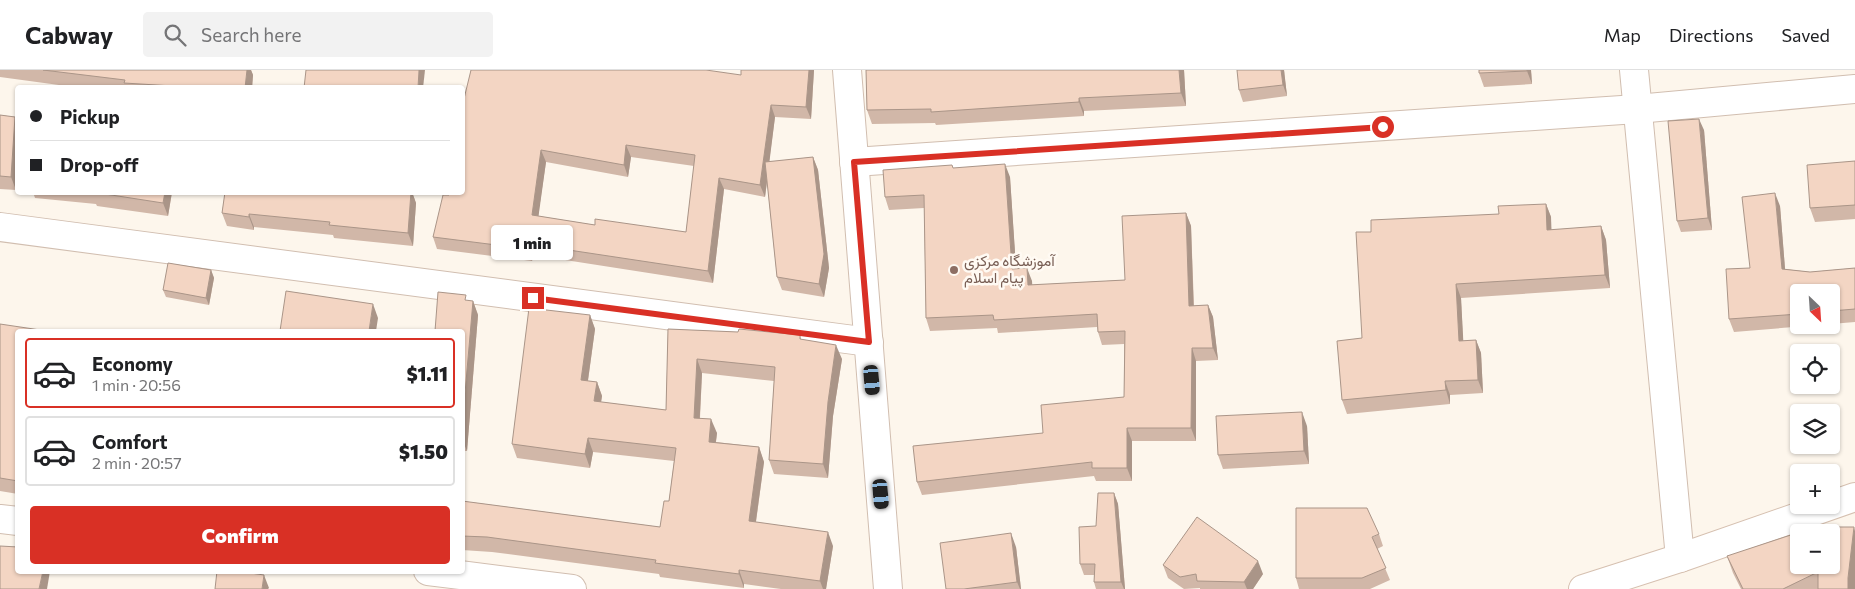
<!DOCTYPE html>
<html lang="en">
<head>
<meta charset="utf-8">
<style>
	:root { --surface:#fff; --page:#f2f2f2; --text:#202124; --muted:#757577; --line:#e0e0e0; --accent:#d93025 }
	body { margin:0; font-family:Commissioner,Vazirmatn,sans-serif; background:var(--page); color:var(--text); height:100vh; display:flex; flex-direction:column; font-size:19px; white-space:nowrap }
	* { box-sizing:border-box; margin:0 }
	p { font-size:16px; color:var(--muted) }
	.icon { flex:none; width:28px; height:28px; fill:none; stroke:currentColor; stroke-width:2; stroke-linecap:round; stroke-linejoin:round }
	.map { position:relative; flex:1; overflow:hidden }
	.details { position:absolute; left:15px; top:259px; width:450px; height:245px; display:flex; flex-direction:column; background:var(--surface); border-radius:5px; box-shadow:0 1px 4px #0004 }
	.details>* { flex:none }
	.guide { position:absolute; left:15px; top:15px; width:450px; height:110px; border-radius:5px; box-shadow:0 1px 4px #0004; display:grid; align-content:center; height:110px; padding:0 15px; background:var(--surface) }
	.needle { width:32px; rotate:155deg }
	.buttons { position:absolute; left:1790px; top:214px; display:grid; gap:10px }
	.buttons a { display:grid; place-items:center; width:50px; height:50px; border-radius:5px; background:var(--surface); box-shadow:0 1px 4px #0004; font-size:25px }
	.end { position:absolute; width:22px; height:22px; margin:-11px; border:6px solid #d93025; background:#fff; box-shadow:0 0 0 2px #fff }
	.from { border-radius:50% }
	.bubble { position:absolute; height:35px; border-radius:5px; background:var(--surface); box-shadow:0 1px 4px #0004; font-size:16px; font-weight:800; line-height:35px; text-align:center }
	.car { position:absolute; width:15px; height:30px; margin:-15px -8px; border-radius:6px; box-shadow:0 0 4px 1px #0007; background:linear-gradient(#222 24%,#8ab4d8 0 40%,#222 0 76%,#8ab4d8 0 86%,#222 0) }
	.guide b { display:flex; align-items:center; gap:18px; height:48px; font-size:19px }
	.guide b+b { border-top:1px solid var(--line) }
	.guide i { width:12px; height:12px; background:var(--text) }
	ul { padding:9px 0 0; list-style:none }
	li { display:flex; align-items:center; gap:15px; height:70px; margin:0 10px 8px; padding:0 5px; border:2px solid var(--line); border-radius:5px }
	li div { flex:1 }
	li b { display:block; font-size:19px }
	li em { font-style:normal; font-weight:800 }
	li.on { border-color:var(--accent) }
	li>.icon { width:45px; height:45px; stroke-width:1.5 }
	.cta { display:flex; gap:10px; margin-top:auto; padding:10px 15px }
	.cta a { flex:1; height:58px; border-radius:5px; background:var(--accent); color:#fff; font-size:20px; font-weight:800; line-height:58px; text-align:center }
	header { display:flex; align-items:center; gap:30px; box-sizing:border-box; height:70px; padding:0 25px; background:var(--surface); border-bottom:1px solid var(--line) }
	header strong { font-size:24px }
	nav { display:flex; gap:28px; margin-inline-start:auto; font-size:18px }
	.search { width:350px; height:45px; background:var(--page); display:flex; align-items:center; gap:12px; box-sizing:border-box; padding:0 18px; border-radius:5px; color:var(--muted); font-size:19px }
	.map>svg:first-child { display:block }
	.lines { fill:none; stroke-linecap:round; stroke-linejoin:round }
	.minor-casing { stroke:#d1beb0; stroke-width:30 }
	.secondary-casing { stroke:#d6c0b0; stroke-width:30 }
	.minor { stroke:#fff; stroke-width:28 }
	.secondary { stroke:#fff; stroke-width:28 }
	.wall { fill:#d1b7a8; fill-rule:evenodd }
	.shaded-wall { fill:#aa9588 }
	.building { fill:#f3d5c3; stroke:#aa9588; fill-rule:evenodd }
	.route { stroke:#d93025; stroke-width:6 }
	.education-dot { fill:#8d6e63; stroke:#fffaf3; stroke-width:2 }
	.labels { text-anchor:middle; stroke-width:5; stroke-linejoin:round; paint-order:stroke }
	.education-label { font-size:15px; fill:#785e54; stroke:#fffaf3; text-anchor:start }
</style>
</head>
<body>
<header>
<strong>Cabway</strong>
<div class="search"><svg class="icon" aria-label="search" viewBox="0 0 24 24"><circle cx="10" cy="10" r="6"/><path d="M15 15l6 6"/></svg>Search here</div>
<nav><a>Map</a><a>Directions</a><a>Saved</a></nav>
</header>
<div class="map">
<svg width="1855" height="519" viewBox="0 0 1855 519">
	<rect width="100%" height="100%" fill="#fdf6ec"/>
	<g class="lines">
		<g class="minor-casing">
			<g id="minor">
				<path d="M847 0 888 519"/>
				<path d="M1634 0 1680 488"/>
				<path d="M854 92 1637 39 1855 19"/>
				<path d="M0 157 869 272"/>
				<path d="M0 449 18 451"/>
				<path d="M428 501 572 519"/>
			</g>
		</g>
		<g class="secondary-casing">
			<path id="secondary" d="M1583 519 1680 488 1855 427"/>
		</g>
		<use href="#minor" class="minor"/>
		<use href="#secondary" class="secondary"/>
	</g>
	<g class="wall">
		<path d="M0 0H251L253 5 252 18H81L0 7Z"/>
		<path d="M471 0 741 5V0H814L811 49 775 47 769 92 813 87 818 100 829 198 824 227 782 220 777 207 767 112 765 127 724 119 713 213 533 185 532 191 437 179 433 167 449 125ZM631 87 694 96 686 162 595 155 538 146 546 92 628 107Z"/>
		<path d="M866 0H1184L1186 36 1084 41V46L936 55 935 53 872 54 867 40Z"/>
		<path d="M1284 0 1287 26 1243 32 1239 20Z"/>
		<path d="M1531 0 1532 14 1484 17 1479 3Z"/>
		<path d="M0 45 15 47 18 54V99L16 120 0 119Z"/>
		<path d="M1704 60 1712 160 1681 162 1677 151Z"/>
		<path d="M1855 91V149L1815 152 1810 138Z"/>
		<path d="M954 98 1010 107 1016 199 1032 211V215L1125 210 1186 143 1191 156 1194 236 1208 235 1213 247 1218 290 1196 291V371H1132V411H1096L1094 406 922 425 917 412 1043 363 1124 327V274L1102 275 1098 262 1097 257 998 263 997 258 930 261 926 248 924 138 889 140 885 127Z"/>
		<path d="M33 122H172L168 146 97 136 96 134 35 128Z"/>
		<path d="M225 122H412L416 133 413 176 334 168 333 165 254 157V160L227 156 222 143Z"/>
		<path d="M1546 134 1551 147V160L1601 156 1606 170 1610 218 1461 228 1463 271 1476 270 1481 283 1483 323 1450 325V334L1347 344 1342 330 1362 268 1371 162 1499 144Z"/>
		<path d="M1780 136 1785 199 1810 202 1855 198V252L1831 254V222H1799V255H1818L1734 262 1729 249 1750 198Z"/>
		<path d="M211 200 214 208 209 235 166 227 163 220Z"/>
		<path d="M468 231H473L478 245 467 381H462V261Z"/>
		<path d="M590 245 595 259 588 311 597 312 602 326 601 332 666 340 668 259 800 265 801 269 842 289 833 346 828 408 774 404 769 390 774 311 702 303 700 348 717 363 716 372 759 377 764 392 756 452 833 476 826 519H781L744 514V518L660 507 659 504 492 482 462 480V431L660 457 669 431 674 391 593 382 590 398 517 388 512 374Z"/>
		<path d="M0 254 18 261V424L0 421Z"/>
		<path d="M1307 356 1309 394 1223 399 1218 385Z"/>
		<path d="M1114 423 1118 434 1125 519H1096L1094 512V505H1084L1080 494Z"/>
		<path d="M1855 461V519H1741L1733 503 1727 486Z"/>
		<path d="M1379 464 1383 476 1377 479 1390 510 1370 519H1299L1296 508Z"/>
		<path d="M1016 477 1021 519H946Z"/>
		<path d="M1163 495 1263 504 1253 519H1200V518L1184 519 1168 508Z"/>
	</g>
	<g class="shaded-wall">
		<path d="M247 0H251L253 5 252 18H245Z"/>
		<path d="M419 0H425L423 18H418Z"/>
		<path d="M809 0H814L811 49 806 37Z"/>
		<path d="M1179 0H1184L1186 36 1181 23Z"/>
		<path d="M1281 0H1284L1287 26 1283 15Z"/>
		<path d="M1527 0H1531L1532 14 1527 1Z"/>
		<path d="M1079 28 1084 41V46L1079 32Z"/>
		<path d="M771 35 775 47 765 127 760 115Z"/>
		<path d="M15 47 18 54V99L16 120 11 107Z"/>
		<path d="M1699 49 1704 60 1712 160 1708 148Z"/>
		<path d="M626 75 631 87 628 107 624 95Z"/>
		<path d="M541 80 546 92 537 157 532 145Z"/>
		<path d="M813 87 818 100 829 198 824 227 819 214Z"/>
		<path d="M1005 94 1010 107 1017 212 1012 199Z"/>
		<path d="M719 108 724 119 713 213 708 201Z"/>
		<path d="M165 122H172L168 146 163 133Z"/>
		<path d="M411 122H412L416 133 413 176 408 163Z"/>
		<path d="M1775 123 1780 136 1786 211 1782 199Z"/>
		<path d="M1546 134 1551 147 1552 174 1547 160Z"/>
		<path d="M1186 143 1191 156 1194 249 1189 236Z"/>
		<path d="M249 144 254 157V160L249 147Z"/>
		<path d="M1601 156 1606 170 1610 218 1605 205Z"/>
		<path d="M529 174 533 185 532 191 528 179Z"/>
		<path d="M1027 198 1032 211 1033 228 1028 215Z"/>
		<path d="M211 200 214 208 209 235 206 228Z"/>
		<path d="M1456 214 1461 228 1464 284 1459 271Z"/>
		<path d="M473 231 478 245 467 381 462 369V358Z"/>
		<path d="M373 234 378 248 376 261H369Z"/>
		<path d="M1208 235 1213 247 1218 290 1213 278Z"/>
		<path d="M590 245 595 259 586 324 581 310Z"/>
		<path d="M1476 270 1481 283 1483 323 1478 310Z"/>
		<path d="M836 275 842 289 833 346 828 408 823 394 828 332Z"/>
		<path d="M1192 278 1196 291V371L1191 358Z"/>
		<path d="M697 289 702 303 699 362 694 348Z"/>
		<path d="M1445 311 1450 325V334L1446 320Z"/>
		<path d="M597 312 602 326 599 345 594 331Z"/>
		<path d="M1302 342 1307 356 1309 394 1304 381Z"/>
		<path d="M711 349 717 363 714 386 709 372Z"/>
		<path d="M1127 358 1132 371V411L1127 398Z"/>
		<path d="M588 368 593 382 590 398 585 384Z"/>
		<path d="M759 377 764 392 754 465 749 451Z"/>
		<path d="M1114 423 1118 434 1125 519H1124L1121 512Z"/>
		<path d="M1854 457 1855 461V519H1848V508Z"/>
		<path d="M828 462 833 476 826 519H823L820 511Z"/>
		<path d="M1011 463 1016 477 1021 519H1020L1017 512Z"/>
		<path d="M1258 491 1263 504 1253 519H1247L1244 512Z"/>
		<path d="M739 500 744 514V518L739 504Z"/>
		<path d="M43 501H50L47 519H39Z"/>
		<path d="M264 505 269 518 268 519H262Z"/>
	</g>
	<g class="building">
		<path d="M43 0H247L245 18H173V16L124 13 125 10Z"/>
		<path d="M306 0H419L418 18H304Z"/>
		<path d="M471 0H706L741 5V0H809L806 37 771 35 760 115 719 108 708 201 529 174 528 179 433 167 443 125H449L450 122H462V37ZM626 75 695 85 686 162 595 149V155L532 145 541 80 624 95Z"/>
		<path d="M866 0H1179L1181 23 1079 28V32L931 42V39L867 40Z"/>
		<path d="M1237 0H1281L1283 15 1239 20Z"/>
		<path d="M1479 0H1527V1L1479 3Z"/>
		<path d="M0 45 15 47 11 107 0 106Z"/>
		<path d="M1699 49 1708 148 1677 151 1668 51Z"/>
		<path d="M813 87 824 184 819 214 777 207 765 92Z"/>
		<path d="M1855 91V135L1810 138 1807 95Z"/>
		<path d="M1005 94 1012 199 1027 198 1028 215 1125 210 1122 146 1186 143 1189 236 1208 235 1213 278H1192L1191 358H1127V398H1092V392L917 412 913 376 1043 363 1041 335 1124 327 1125 261 1098 262 1097 244 994 250 993 245 926 248 924 125 885 127 883 100 952 95 953 98Z"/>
		<path d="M92 122H165L163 133Z"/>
		<path d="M225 122H411L408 163 329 155 330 152 249 144V147L222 143Z"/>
		<path d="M1775 123 1782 199 1810 202 1855 198V239L1831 241V222H1799V244L1729 249 1726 199 1750 198 1742 127Z"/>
		<path d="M1546 134 1547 160 1601 156 1605 205 1456 214 1459 271 1476 270 1478 310 1445 311 1446 320 1342 330 1337 271 1362 268 1356 162H1371V150L1499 144 1498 136Z"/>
		<path d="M168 193 211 200 206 228 163 220Z"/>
		<path d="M286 221 373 234 369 261H280Z"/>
		<path d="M438 222 466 225 465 230 473 231 462 358V261H435Z"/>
		<path d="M529 238 590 245 581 310 597 312 594 331 666 340 668 259 738 262 739 259 800 265V269L836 275 828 332 823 394 769 390 775 297 697 289 694 348 711 349 709 372 759 377 749 451 828 462 820 511 739 500V504L655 493 656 490 487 467 462 466V431L660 457 664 431H669L676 378 588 368 585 384 512 374Z"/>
		<path d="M0 254 47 261H18V411L0 408Z"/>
		<path d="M1302 342 1304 381 1218 385 1216 346Z"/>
		<path d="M1098 423H1114L1121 512H1094L1095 494H1080L1079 457 1096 456Z"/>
		<path d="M1296 438H1367L1379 464 1372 467 1386 498 1362 508H1296Z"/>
		<path d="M1197 447 1258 491 1244 512 1197 511 1196 504 1180 507 1163 495Z"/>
		<path d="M1815 457H1854L1848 508V519H1818V502L1783 519H1743L1727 486ZM1799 462H1831V495H1799Z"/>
		<path d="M1011 463 1017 512 964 519H946L940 473Z"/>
		<path d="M0 476 18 477V501H43L39 519H0Z"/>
		<path d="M217 501H237L264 505 262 519H215Z"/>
	</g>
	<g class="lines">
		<path class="route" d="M533 228 869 272 854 92 1383 57"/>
	</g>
	<circle class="education-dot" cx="954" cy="200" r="5"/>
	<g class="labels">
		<g class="education-label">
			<text x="964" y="196">آموزشگاه مرکزی<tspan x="964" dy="17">پیام اسلام</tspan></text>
		</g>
	</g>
</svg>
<div class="buttons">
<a><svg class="needle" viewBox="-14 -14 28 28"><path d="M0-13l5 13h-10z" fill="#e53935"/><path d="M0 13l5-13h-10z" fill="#757577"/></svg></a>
<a><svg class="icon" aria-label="locate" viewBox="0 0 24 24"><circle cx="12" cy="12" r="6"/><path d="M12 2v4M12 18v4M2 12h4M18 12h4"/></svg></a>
<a><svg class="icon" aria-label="layers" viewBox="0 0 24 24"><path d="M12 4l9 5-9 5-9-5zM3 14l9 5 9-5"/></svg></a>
<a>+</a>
<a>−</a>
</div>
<i class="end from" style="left:1383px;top:57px"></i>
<i class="end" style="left:533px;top:228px"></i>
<div class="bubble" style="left:491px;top:155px;width:82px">1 min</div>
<i class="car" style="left:872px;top:310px;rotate:175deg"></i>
<i class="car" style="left:881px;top:424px;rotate:175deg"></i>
<div class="guide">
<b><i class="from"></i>Pickup</b>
<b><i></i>Drop-off</b>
</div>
<section class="details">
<ul>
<li class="on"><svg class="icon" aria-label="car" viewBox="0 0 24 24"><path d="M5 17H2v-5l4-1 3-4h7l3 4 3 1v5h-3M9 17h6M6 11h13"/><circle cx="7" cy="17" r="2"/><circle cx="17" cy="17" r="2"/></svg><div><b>Economy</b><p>1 min · 20:56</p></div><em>$1.11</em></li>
<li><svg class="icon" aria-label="car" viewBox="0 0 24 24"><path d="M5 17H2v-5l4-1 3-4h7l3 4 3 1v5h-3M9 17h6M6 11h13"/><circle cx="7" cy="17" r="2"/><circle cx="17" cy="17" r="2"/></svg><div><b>Comfort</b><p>2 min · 20:57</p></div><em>$1.50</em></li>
</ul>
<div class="cta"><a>Confirm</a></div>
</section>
</div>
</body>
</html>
